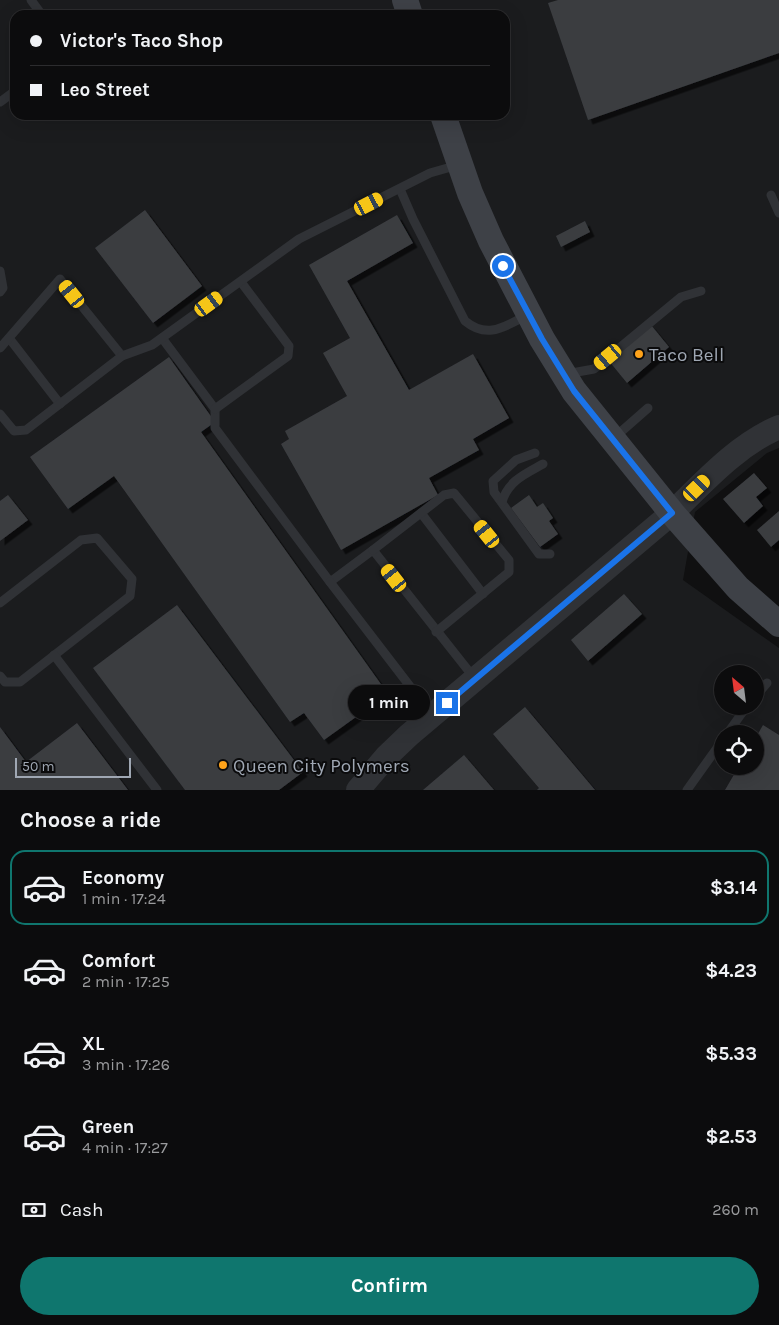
<!DOCTYPE html>
<html lang="en">
<head>
<meta charset="utf-8">
<style>
	:root { --surface:#0c0c0d; --page:#1a1a1b; --text:#f1f3f6; --muted:#9a9b9d; --line:#2c2c2e; --accent:#0f766e }
	body { margin:0; font-family:Karla,sans-serif; background:var(--page); color:var(--text); height:100vh; display:flex; flex-direction:column; font-size:19px; white-space:nowrap }
	* { box-sizing:border-box; margin:0 }
	p { font-size:16px; color:var(--muted) }
	.icon { flex:none; width:28px; height:28px; fill:none; stroke:currentColor; stroke-width:2; stroke-linecap:round; stroke-linejoin:round }
	.map { position:relative; height:790px; overflow:hidden }
	.drawer { display:flex; flex-direction:column; background:var(--surface); flex:1 }
	.drawer>* { flex:none }
	.hud { position:absolute; left:10px; top:10px; width:500px; height:110px; border-radius:15px; box-shadow:0 5px 20px #0002,0 0 0 1px var(--line); display:grid; align-content:center; height:110px; padding:0 20px; background:var(--surface) }
	.needle { width:32px; rotate:332deg }
	.fabs { position:absolute; left:714px; top:665px; display:grid; gap:10px }
	.fabs a { display:grid; place-items:center; width:50px; height:50px; border-radius:50%; background:var(--surface); box-shadow:0 5px 20px #0002,0 0 0 1px var(--line); font-size:25px }
	.scale { position:absolute; left:15px; bottom:12px; width:116px; box-sizing:border-box; padding-left:5px; border:2px solid #9fa7b3; border-top:0; font-size:14px; line-height:18px; white-space:nowrap; color:#9fa7b3; -webkit-text-stroke:4px #0b0b0c; paint-order:stroke }
	.end { position:absolute; width:22px; height:22px; margin:-11px; border:6px solid #1a73e8; background:#fff; box-shadow:0 0 0 2px #fff }
	.from { border-radius:50% }
	.bubble { position:absolute; height:35px; border-radius:18px; background:var(--surface); box-shadow:0 5px 20px #0002,0 0 0 1px var(--line); font-size:16px; font-weight:700; line-height:35px; text-align:center }
	.car { position:absolute; width:15px; height:30px; margin:-15px -8px; border-radius:6px; box-shadow:0 0 4px 1px #0007; background:linear-gradient(#f5c518 24%,#345 0 40%,#f5c518 0 76%,#345 0 86%,#f5c518 0) }
	.hud b { display:flex; align-items:center; gap:18px; height:48px; font-size:19px }
	.hud b+b { border-top:1px solid var(--line) }
	.hud i { width:12px; height:12px; background:var(--text) }
	ul { padding:0; list-style:none }
	li { display:flex; align-items:center; gap:15px; height:75px; margin:0 10px 8px; padding:0 10px; border:2px solid transparent; border-radius:15px }
	li div { flex:1 }
	li b { display:block; font-size:19px }
	li em { font-style:normal; font-weight:700 }
	li.active { border-color:var(--accent) }
	li>.icon { width:45px; height:45px; stroke-width:1.5 }
	h2 { padding:0 20px; font-size:22px; line-height:60px }
	.pay { display:flex; align-items:center; gap:12px; height:55px; padding:0 20px; font-size:19px }
	.pay p { margin-inline-start:auto }
	.action { display:flex; gap:10px; margin-top:auto; padding:10px 20px }
	.action a { flex:1; height:58px; border-radius:30px; background:var(--accent); color:#fff; font-size:20px; font-weight:700; line-height:58px; text-align:center }
	.map>svg:first-child { display:block }
	.built { fill:#1b1c1e; fill-rule:evenodd }
	.building { fill:#3b3d41; filter:url(#shadow) }
	.lines { fill:none; stroke-linecap:round; stroke-linejoin:round }
	.service { stroke:#303236; stroke-width:9 }
	.tertiary { stroke:#303236; stroke-width:24 }
	.secondary { stroke:#3e4147; stroke-width:26 }
	.route { stroke:#1a73e8; stroke-width:6 }
	.poi-dot { fill:#ffa31a; stroke:#0b0b0c; stroke-width:2 }
	.labels { text-anchor:middle; stroke-width:4; stroke-linejoin:round; paint-order:stroke }
	.poi-label { font-size:19px; fill:#9fa7b3; stroke:#0b0b0c; text-anchor:start }
</style>
</head>
<body>
<div class="map">
<svg width="779" height="790" viewBox="0 0 779 790">
	<defs>
		<filter id="shadow"><feDropShadow dx="4.5" dy="4.5" stdDeviation="0" flood-color="#0009"/></filter>
	</defs>
	<rect width="100%" height="100%" fill="#101011"/>
	<path class="built" d="M0 0H779V448L767 453 695 512 683 580 779 648V790H0ZM15 15H505V115H15ZM722 674H755V706H722ZM722 734H755V766H722Z"/>
	<g class="building">
		<path d="M558 0H779V53L588 120 548 3Z"/>
		<path d="M145 210 202 286 153 323 95 248Z"/>
		<path d="M397 215 413 243 347 281 409 390 473 354 509 418 473 439 479 450 429 478 438 495 341 550 281 444 289 439 285 431 347 396 323 353 350 338 309 265Z"/>
		<path d="M585 221 590 232 561 247 556 236Z"/>
		<path d="M651 325 669 347 627 383 609 361Z"/>
		<path d="M169 357 215 422 201 432 388 694 324 740 304 713 290 722 114 476 68 509 30 457Z"/>
		<path d="M754 473 767 488 756 497 763 506 744 523 723 499Z"/>
		<path d="M8 495 28 520 0 541V501Z"/>
		<path d="M529 495 537 507 543 503 553 518 549 521 558 534 540 547 511 508Z"/>
		<path d="M779 511V540L771 547 757 530Z"/>
		<path d="M624 594 642 614 588 661 571 640Z"/>
		<path d="M177 605 303 772 279 790H185L93 668Z"/>
		<path d="M525 707 595 790H537L539 788 493 734Z"/>
		<path d="M77 723 128 790H0V727L26 762Z"/>
		<path d="M763 725 779 735V790H725L739 766H755V739Z"/>
		<path d="M464 755 494 790H423Z"/>
	</g>
	<g class="lines">
		<g class="service">
			<path d="M31 0 42 15"/>
			<path d="M0 102 15 91"/>
			<path d="M400 189 413 219 465 321C488 340 505 326 528 315"/>
			<path d="M771 195 779 213"/>
			<path d="M0 271 3 288 0 292"/>
			<path d="M9 338 60 404"/>
			<path d="M162 338 215 409V428L330 582 373 550 475 679"/>
			<path d="M0 348 60 279 122 356"/>
			<path d="M566 374 594 369 681 297 701 291"/>
			<path d="M215 409 288 356 289 346 241 282"/>
			<path d="M0 414 14 431 26 430 122 356 152 345 299 239 430 173 458 165"/>
			<path d="M615 437 648 408"/>
			<path d="M535 453 516 460 493 481 494 492 539 554H550"/>
			<path d="M502 502C508 481 525 474 543 464"/>
			<path d="M421 513 483 594"/>
			<path d="M373 550 444 495 454 493 509 560V572L436 632"/>
			<path d="M330 582 432 715"/>
			<path d="M0 603 81 540 97 538 132 579 130 596 20 682H5L0 676"/>
			<path d="M54 655 157 790"/>
			<path d="M755 697 767 683"/>
			<path d="M727 734 747 706"/>
			<path d="M687 790 722 741"/>
		</g>
		<path class="tertiary" d="M358 790 386 757 409 735 672 513C704 482 737 445 779 427"/>
		<g class="secondary">
			<path d="M405 0 410 15"/>
			<path d="M443 115 470 193 491 241 542 339 574 391 672 513 738 588 779 624"/>
		</g>
	</g>
	<g class="lines">
		<path class="route" d="M447 703 672 513 574 391 542 339 503 266"/>
	</g>
	<g class="poi-dot">
		<circle cx="639" cy="354" r="5"/>
		<circle cx="223" cy="765" r="5"/>
	</g>
	<g class="labels">
		<g class="poi-label">
			<text x="649" y="361">Taco Bell</text>
			<text x="233" y="772">Queen City Polymers</text>
		</g>
	</g>
</svg>
<div class="fabs">
<a><svg class="needle" viewBox="-14 -14 28 28"><path d="M0-13l5 13h-10z" fill="#e53935"/><path d="M0 13l5-13h-10z" fill="#9a9b9d"/></svg></a>
<a><svg class="icon" aria-label="locate" viewBox="0 0 24 24"><circle cx="12" cy="12" r="6"/><path d="M12 2v4M12 18v4M2 12h4M18 12h4"/></svg></a>
</div>
<div class="scale">50 m</div>
<i class="end from" style="left:503px;top:266px"></i>
<i class="end" style="left:447px;top:703px"></i>
<div class="bubble" style="left:348px;top:685px;width:82px">1 min</div>
<i class="car" style="left:369px;top:204px;rotate:63deg"></i>
<i class="car" style="left:72px;top:294px;rotate:321deg"></i>
<i class="car" style="left:209px;top:304px;rotate:54deg"></i>
<i class="car" style="left:608px;top:357px;rotate:230deg"></i>
<i class="car" style="left:697px;top:488px;rotate:46deg"></i>
<i class="car" style="left:487px;top:534px;rotate:321deg"></i>
<i class="car" style="left:394px;top:578px;rotate:322deg"></i>
<div class="hud">
<b><i class="from"></i>Victor's Taco Shop</b>
<b><i></i>Leo Street</b>
</div>
</div>
<section class="drawer">
<h2>Choose a ride</h2>
<ul>
<li class="active"><svg class="icon" aria-label="car" viewBox="0 0 24 24"><path d="M5 17H2v-5l4-1 3-4h7l3 4 3 1v5h-3M9 17h6M6 11h13"/><circle cx="7" cy="17" r="2"/><circle cx="17" cy="17" r="2"/></svg><div><b>Economy</b><p>1 min · 17:24</p></div><em>$3.14</em></li>
<li><svg class="icon" aria-label="car" viewBox="0 0 24 24"><path d="M5 17H2v-5l4-1 3-4h7l3 4 3 1v5h-3M9 17h6M6 11h13"/><circle cx="7" cy="17" r="2"/><circle cx="17" cy="17" r="2"/></svg><div><b>Comfort</b><p>2 min · 17:25</p></div><em>$4.23</em></li>
<li><svg class="icon" aria-label="car" viewBox="0 0 24 24"><path d="M5 17H2v-5l4-1 3-4h7l3 4 3 1v5h-3M9 17h6M6 11h13"/><circle cx="7" cy="17" r="2"/><circle cx="17" cy="17" r="2"/></svg><div><b>XL</b><p>3 min · 17:26</p></div><em>$5.33</em></li>
<li><svg class="icon" aria-label="car" viewBox="0 0 24 24"><path d="M5 17H2v-5l4-1 3-4h7l3 4 3 1v5h-3M9 17h6M6 11h13"/><circle cx="7" cy="17" r="2"/><circle cx="17" cy="17" r="2"/></svg><div><b>Green</b><p>4 min · 17:27</p></div><em>$2.53</em></li>
</ul>
<div class="pay"><svg class="icon" aria-label="cash" viewBox="0 0 24 24"><path d="M3 7h18v10H3z"/><circle cx="12" cy="12" r="2"/></svg>Cash<p>260 m</p></div>
<div class="action"><a>Confirm</a></div>
</section>
</body>
</html>
